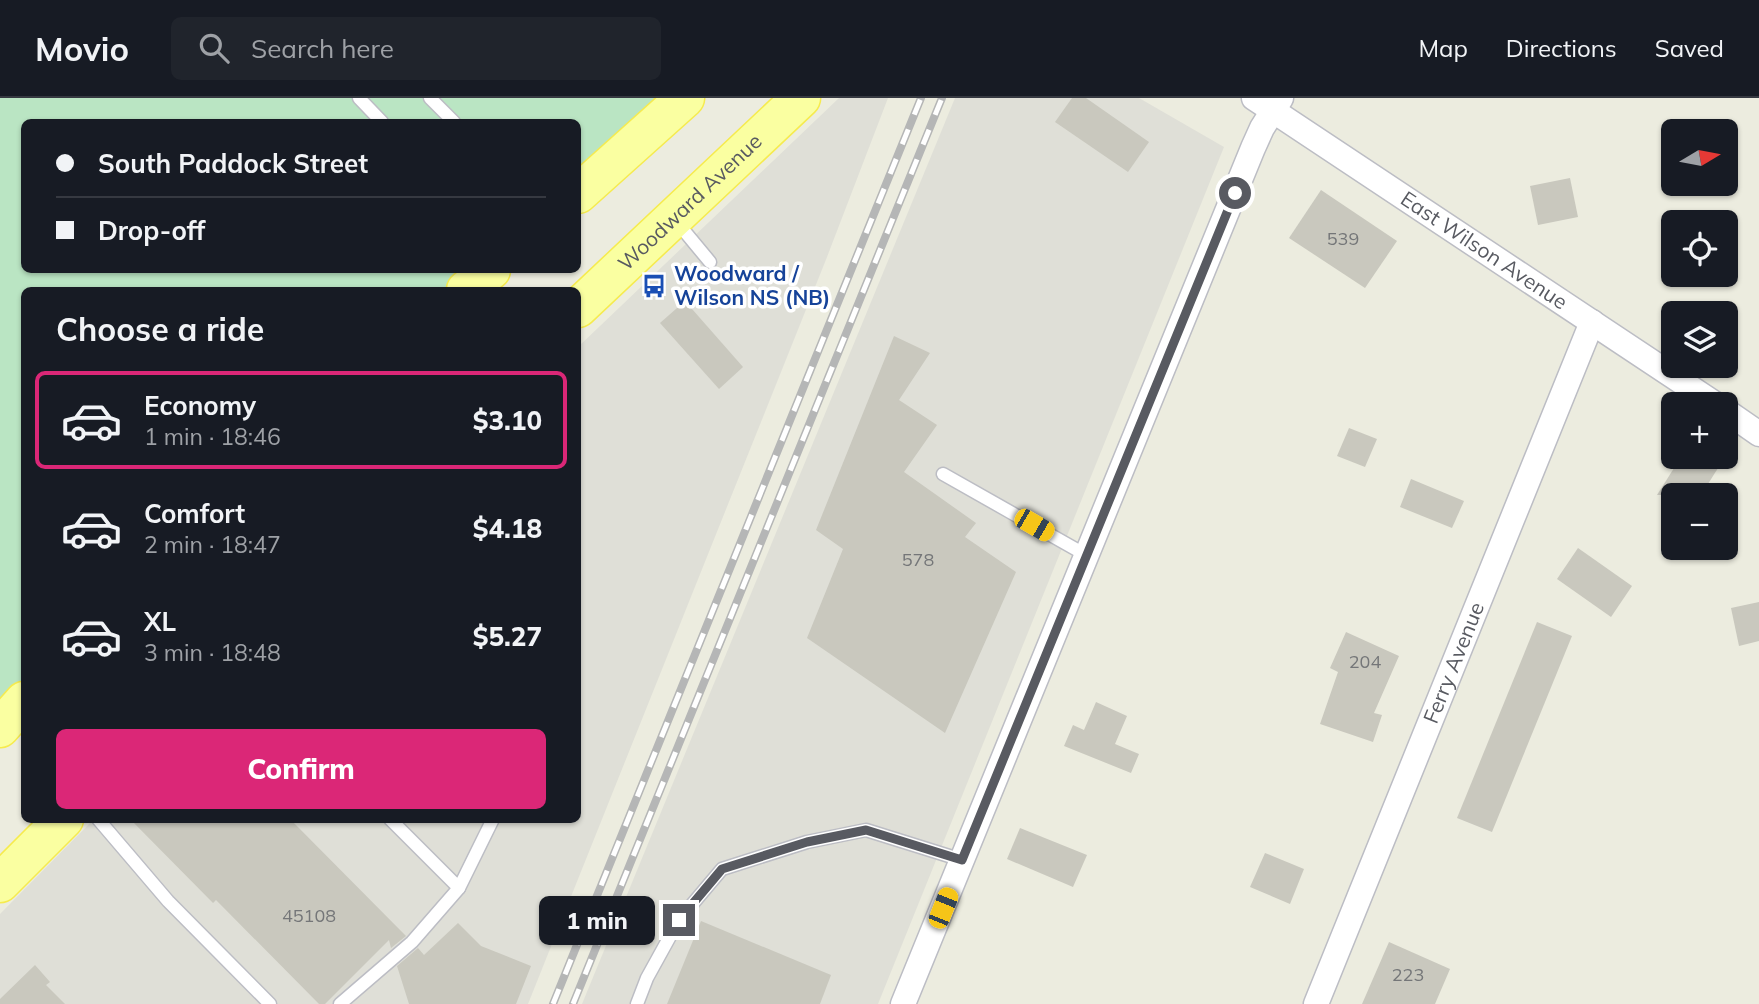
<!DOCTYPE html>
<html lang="en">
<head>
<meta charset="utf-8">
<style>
	:root { --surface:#171b24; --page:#20242c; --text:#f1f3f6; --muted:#9ea1a6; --line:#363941; --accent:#db2777 }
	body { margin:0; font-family:Mulish,sans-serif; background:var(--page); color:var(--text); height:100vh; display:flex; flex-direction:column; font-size:26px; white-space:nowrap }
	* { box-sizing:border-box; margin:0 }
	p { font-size:23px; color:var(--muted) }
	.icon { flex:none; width:38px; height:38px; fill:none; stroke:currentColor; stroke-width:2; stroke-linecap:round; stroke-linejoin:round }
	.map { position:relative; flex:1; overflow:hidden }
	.side { position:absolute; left:21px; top:189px; width:560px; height:536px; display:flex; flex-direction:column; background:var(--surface); border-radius:10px; box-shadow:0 2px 5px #0004 }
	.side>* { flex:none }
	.hud { position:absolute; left:21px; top:21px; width:560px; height:154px; border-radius:10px; box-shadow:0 2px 5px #0004; display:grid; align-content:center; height:154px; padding:0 35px; background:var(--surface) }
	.needle { width:46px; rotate:80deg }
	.controls { position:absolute; left:1661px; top:21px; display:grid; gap:14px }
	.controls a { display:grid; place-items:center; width:77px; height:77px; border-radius:10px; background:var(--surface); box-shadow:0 2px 5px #0004; font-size:35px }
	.end { position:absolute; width:32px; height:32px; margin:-16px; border:9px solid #585a61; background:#fff; box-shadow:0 0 0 4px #fff }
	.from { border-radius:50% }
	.bubble { position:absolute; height:49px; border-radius:10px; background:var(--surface); box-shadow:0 2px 5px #0004; font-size:23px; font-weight:800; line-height:49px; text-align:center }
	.car { position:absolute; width:21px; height:42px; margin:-21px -10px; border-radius:9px; box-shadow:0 0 5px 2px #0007; background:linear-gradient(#f5c518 24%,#345 0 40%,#f5c518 0 76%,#345 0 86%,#f5c518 0) }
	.hud b { display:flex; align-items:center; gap:24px; height:66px; font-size:26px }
	.hud b+b { border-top:2px solid var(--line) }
	.hud i { width:18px; height:18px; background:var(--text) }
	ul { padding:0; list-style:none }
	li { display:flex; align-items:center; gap:21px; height:98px; margin:0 14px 10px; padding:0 21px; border:4px solid transparent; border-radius:10px }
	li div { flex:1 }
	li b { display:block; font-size:26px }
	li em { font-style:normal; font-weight:800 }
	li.active { border-color:var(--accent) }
	li>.icon { width:63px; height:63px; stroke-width:1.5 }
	h2 { padding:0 35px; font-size:32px; line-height:84px }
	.action { display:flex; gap:14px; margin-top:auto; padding:14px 35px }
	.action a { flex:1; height:80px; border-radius:10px; background:var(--accent); color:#fff; font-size:28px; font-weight:800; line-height:80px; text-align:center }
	header { display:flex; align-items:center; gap:42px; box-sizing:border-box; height:98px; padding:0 35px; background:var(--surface); border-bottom:2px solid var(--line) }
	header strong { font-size:33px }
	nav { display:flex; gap:38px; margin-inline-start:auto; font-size:24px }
	.search { width:490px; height:63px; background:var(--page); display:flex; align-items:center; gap:18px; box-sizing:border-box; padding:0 24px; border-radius:10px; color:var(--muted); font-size:26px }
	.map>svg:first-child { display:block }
	.industrial { fill:#dfdfd7 }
	.green { fill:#bae5c3 }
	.building { fill:#c9c8be }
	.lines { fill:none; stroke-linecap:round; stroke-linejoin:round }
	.service-casing { stroke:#bcbdc4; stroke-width:15 }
	.minor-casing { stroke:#bcbdc4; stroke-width:27 }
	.primary-casing { stroke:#f6eb4e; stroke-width:41 }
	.service { stroke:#fff; stroke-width:12 }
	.minor { stroke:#fff; stroke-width:24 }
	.primary { stroke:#faffa1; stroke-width:38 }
	.rail-casing { stroke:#b5b6b6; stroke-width:8 }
	.rail { stroke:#fff; stroke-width:5; stroke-dasharray:16; stroke-linecap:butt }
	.route { stroke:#585a61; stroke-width:9 }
	.labels { text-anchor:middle; stroke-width:7; stroke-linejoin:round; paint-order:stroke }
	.number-label { font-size:18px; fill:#747678 }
	.street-label { font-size:21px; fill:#585a61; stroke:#fff }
	.transit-label { font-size:21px; font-weight:bold; fill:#164399; stroke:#fff; text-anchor:start }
</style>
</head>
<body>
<header>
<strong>Movio</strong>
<div class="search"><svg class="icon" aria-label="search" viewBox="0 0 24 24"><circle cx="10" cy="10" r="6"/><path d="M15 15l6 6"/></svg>Search here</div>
<nav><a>Map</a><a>Directions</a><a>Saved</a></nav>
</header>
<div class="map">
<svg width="1759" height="906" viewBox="0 0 1759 906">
	<rect width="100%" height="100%" fill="#ececdf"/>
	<g class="industrial">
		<path d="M839 0H888L827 159 528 906H0V816L94 721H578V249Z"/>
		<path d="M955 0H1139L1224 49 878 906H582Z"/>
	</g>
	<path class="green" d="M0 0H664L578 82V24H24V172H483L461 192H24V624L0 649Z"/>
	<g class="building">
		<path d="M1072 0H1086L1149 44 1128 74 1055 24Z"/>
		<path d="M1570 80 1578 119 1538 127 1530 88Z"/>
		<path d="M1321 92 1397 143 1365 190 1289 140Z"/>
		<path d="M685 203 743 269 719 291 660 225Z"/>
		<path d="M894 238 930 255 899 302 937 327 904 374 976 425 965 439 1016 474 945 635 807 540 843 451 816 432Z"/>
		<path d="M1349 330 1377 341 1365 369 1337 358Z"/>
		<path d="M1681 359H1725L1701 397H1657Z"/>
		<path d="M1411 381 1464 403 1452 430 1400 409Z"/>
		<path d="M1578 450 1632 488 1611 519 1557 481Z"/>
		<path d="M1759 504V543L1739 548 1731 510Z"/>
		<path d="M1537 524 1572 538 1492 734 1457 720Z"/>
		<path d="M1346 534 1399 558 1374 615 1382 617 1373 644 1320 626 1338 574 1330 570Z"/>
		<path d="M1096 604 1127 618 1115 646 1139 656 1131 675 1064 648 1073 627 1084 632Z"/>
		<path d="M130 721H290L406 838 391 850 389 842 325 906H319L216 802 213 805Z"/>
		<path d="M1020 730 1087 757 1073 789 1007 761Z"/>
		<path d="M1265 755 1304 771 1290 806 1250 789Z"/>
		<path d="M701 823 831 877 820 906H667Z"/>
		<path d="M458 825 481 848 531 868 516 906H409L397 868 418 850 424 857Z"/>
		<path d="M1389 844 1450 871 1435 906H1362Z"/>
		<path d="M35 867 50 884 46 887 65 906H0V901Z"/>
	</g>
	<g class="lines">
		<g class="service-casing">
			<g id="service">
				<path d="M359 0 382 24"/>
				<path d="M430 0 454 24"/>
				<path d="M676 123 710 164"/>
				<path d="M943 376 1086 457"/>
				<path d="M98 721 168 803 270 906"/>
				<path d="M390 721 459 790 493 721"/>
				<path d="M340 906 412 844 459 790"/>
				<path d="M637 906 647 880 679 822 722 771 807 744 866 732 962 762"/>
			</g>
		</g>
		<g class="minor-casing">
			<g id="minor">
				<path id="s1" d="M1254 0 1715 306"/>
				<path d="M1726 313 1759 336"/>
				<path d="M903 906 1253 50 1262 30 1281 0"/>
				<path id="s2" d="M1316 906 1592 224"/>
			</g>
		</g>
		<g class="primary-casing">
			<g id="primary">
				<path d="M578 96 685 0"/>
				<path d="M466 192 491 172"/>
				<path id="s3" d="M578 210 801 0"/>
				<path d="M0 630 24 603"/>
				<path d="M0 785 64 721"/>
			</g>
		</g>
		<use href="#service" class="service"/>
		<use href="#minor" class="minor"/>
		<use href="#primary" class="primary"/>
		<g class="rail-casing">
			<g id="rail">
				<path d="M553 906 921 0"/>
				<path d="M573 906 942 0"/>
			</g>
		</g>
		<use href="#rail" class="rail"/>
	</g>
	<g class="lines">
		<path class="route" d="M679 822 722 771 807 744 866 732 962 762 1235 95"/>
	</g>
	<defs>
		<g id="bus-bare" transform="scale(1.89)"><path d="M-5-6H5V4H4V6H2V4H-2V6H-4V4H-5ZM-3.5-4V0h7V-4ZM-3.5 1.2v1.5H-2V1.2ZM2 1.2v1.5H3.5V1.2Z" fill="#1a4fb4" stroke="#fff" stroke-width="2.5" paint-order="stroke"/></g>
	</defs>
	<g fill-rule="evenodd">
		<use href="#bus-bare" x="654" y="188"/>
	</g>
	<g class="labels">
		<g class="number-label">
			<text x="1343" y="147">539</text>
			<text x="918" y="468">578</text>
			<text x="1365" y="570">204</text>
			<text x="309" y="824">45108</text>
			<text x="1408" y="883">223</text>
		</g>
		<g class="street-label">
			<text dy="7" stroke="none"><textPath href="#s3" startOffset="154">Woodward Avenue</textPath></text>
			<text dy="7" stroke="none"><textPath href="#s1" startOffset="276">East Wilson Avenue</textPath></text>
			<text dy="7" stroke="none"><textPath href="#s2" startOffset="368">Ferry Avenue</textPath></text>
		</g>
		<g class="transit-label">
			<text x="674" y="183">Woodward /<tspan x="674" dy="24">Wilson NS (NB)</tspan></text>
		</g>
	</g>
</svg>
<div class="controls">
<a><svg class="needle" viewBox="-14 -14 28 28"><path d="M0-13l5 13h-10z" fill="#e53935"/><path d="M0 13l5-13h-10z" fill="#9ea1a6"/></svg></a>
<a><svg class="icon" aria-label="locate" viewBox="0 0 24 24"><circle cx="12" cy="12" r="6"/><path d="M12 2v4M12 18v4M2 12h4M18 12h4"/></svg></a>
<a><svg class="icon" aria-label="layers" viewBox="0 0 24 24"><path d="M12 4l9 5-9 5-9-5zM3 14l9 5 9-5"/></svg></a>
<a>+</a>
<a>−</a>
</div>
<i class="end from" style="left:1235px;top:95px"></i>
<i class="end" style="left:679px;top:822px"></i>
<div class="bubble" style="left:539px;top:798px;width:116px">1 min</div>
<i class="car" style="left:1034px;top:427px;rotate:120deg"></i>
<i class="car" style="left:943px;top:810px;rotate:22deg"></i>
<div class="hud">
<b><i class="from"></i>South Paddock Street</b>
<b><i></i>Drop-off</b>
</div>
<section class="side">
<h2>Choose a ride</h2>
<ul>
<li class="active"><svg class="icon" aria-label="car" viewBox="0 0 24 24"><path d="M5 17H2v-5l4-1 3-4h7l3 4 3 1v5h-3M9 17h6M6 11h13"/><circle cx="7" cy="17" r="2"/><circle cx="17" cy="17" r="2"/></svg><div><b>Economy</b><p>1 min · 18:46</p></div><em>$3.10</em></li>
<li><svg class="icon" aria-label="car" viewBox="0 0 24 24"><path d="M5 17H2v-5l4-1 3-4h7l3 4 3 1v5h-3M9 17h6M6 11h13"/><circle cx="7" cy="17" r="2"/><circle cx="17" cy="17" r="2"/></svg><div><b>Comfort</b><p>2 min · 18:47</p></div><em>$4.18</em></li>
<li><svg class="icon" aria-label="car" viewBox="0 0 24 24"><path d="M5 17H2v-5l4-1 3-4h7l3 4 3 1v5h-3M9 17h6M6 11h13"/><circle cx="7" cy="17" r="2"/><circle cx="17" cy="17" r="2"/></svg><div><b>XL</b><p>3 min · 18:48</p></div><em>$5.27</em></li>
</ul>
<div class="action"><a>Confirm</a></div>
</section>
</div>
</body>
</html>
